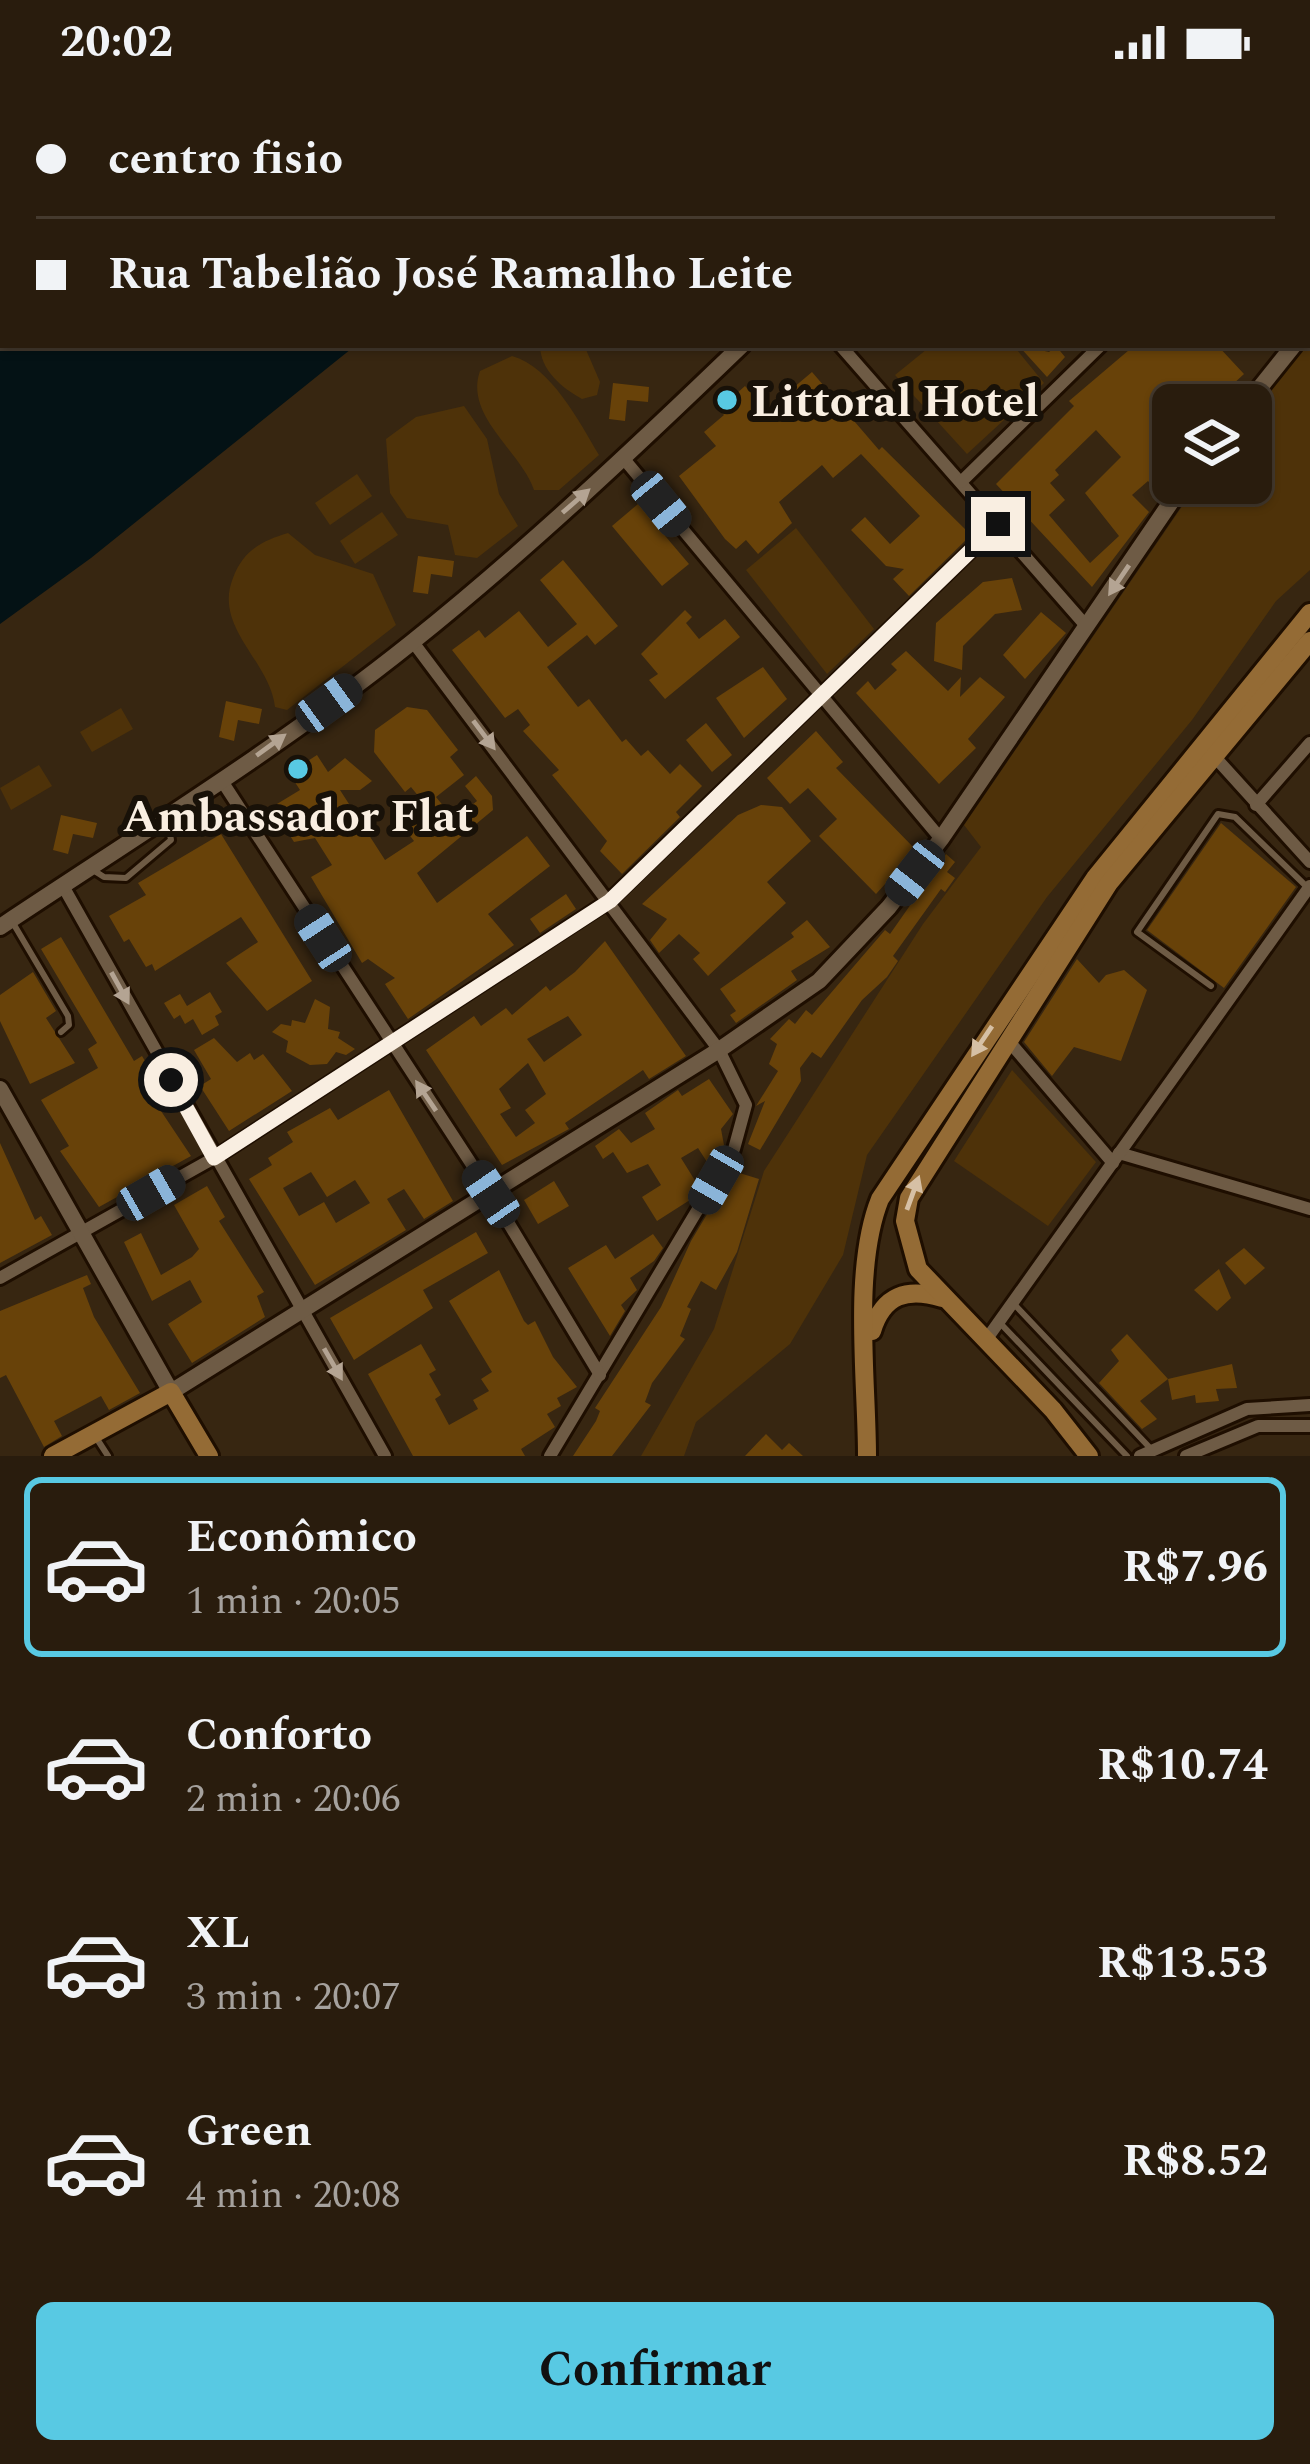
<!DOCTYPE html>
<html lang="pt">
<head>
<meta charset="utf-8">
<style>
	:root { --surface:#291c0d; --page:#312516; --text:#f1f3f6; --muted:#a5a19d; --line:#453a2e; --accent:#58c9e3 }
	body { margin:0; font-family:Spectral,serif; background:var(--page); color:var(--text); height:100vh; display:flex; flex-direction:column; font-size:45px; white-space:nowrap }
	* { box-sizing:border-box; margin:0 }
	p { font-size:39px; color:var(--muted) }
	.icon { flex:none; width:66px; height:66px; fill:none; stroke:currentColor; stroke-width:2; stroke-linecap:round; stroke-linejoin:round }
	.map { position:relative; height:1372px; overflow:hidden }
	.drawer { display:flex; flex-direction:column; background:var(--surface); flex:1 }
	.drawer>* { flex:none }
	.hud { position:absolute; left:0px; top:0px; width:1311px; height:264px; box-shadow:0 3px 9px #0004,0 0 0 3px var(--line); display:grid; align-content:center; height:264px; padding:0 36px; background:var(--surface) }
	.tools { position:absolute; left:1152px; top:300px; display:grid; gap:24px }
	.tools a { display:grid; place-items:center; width:120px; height:120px; border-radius:18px; background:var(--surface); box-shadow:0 3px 9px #0004,0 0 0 3px var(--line); font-size:60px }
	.end { position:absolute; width:54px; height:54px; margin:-27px; border:15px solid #f9eee1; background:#111; box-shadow:0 0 0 6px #111 }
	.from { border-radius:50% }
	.car { position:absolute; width:36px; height:72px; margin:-36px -18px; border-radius:15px; box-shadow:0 0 9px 3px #0007; background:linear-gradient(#222 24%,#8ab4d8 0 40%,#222 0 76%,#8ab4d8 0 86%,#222 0) }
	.hud b { display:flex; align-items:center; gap:42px; height:114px; font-size:45px }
	.hud b+b { border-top:3px solid var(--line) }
	.hud i { width:30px; height:30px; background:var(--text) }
	ul { padding:21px 0 0; list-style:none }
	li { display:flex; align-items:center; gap:36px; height:180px; margin:0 24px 18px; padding:0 12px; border:6px solid transparent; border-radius:18px }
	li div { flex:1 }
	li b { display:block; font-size:45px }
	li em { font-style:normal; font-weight:700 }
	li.selected { border-color:var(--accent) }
	li>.icon { width:108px; height:108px; stroke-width:1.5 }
	.primary-button { display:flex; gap:24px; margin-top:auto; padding:24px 36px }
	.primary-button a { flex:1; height:138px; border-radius:18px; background:var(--accent); color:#111; font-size:48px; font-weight:700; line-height:138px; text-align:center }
	.status { display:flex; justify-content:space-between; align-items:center; height:84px; padding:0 60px; background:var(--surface); direction:ltr }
	.status svg { height:33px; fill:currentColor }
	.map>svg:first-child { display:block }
	.green { fill:#4e3209 }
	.water { fill:#041215 }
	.building { fill:#684209; fill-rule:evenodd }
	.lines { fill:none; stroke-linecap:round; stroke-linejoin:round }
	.lane-casing { stroke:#1e0e00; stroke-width:12 }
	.street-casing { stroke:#1e0e00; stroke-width:18 }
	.secondary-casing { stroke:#1e0e00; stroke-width:22 }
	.primary-casing { stroke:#1e0e00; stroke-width:24 }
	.lane { stroke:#6e5b45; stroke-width:6 }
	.street { stroke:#6e5b45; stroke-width:12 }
	.secondary { stroke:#6e5b45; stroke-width:16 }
	.primary { stroke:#946b35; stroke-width:18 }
	.oneway { fill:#b4a493 }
	.oneway2 { fill:#d6c0a5 }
	.route { stroke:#f9eee1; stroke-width:15 }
	.poi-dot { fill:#58c9e3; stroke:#181108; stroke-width:4.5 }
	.labels { text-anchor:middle; stroke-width:12; stroke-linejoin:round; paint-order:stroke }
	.poi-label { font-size:45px; font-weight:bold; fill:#f9eee1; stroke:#181108; text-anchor:start }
</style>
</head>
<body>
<div class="status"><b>20:02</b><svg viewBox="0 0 49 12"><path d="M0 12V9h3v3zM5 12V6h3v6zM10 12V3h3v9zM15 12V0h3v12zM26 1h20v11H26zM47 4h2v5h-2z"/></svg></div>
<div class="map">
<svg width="1310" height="1372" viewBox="0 0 1310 1372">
	<rect width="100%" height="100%" fill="#372611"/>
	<g class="green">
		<path d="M1310 241V486L1276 517 1192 636 1047 813 867 1071 843 1171 790 1260 696 1338 684 1372H641L714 1245 764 1087 923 840 981 763 964 741 1198 399H1251V322L1295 261H1308Z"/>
		<path d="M540 261H584L600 298 597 311 582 315C562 304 540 286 540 261Z"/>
		<path d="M932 261H1013L1044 299 967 370 895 291Z"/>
		<path d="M512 272C551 283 579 337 599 371L559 406H534C521 367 464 332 480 287Z"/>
		<path d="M464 322 487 355 499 410 518 442 477 474 455 471 448 441 407 434 390 409 386 355 416 333Z"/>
		<path d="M357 390 372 412 330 441 315 419Z"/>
		<path d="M382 428 398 451 355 480 340 457Z"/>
		<path d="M796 444 874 545 827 590 746 486Z"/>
		<path d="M288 449 315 471 373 490 396 541 287 626 275 623C270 577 213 543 233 494 243 467 261 457 288 449Z"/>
		<path d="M121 624 133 645 92 668 80 648Z"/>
		<path d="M39 681 52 702 11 726 0 704Z"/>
		<path d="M1012 986 1096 1078 1048 1142 954 1077Z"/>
	</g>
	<path class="water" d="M0 0H663L3 3V261H356L91 474 0 540Z"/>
	<g class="building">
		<path d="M1018 261 1049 268 1056 262 1065 273 1047 293Z"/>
		<path d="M1125 261H1217L1244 290 1219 313 1226 321H1173V392L1158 409 1148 397 1132 411 1149 428 1092 503 996 400 1074 322 1069 317 1129 266ZM1096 346 1121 373 1085 409 1119 452 1090 479 1049 431 1065 416 1050 399 1059 391 1055 386Z"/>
		<path d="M812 288 879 366 882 363 971 451 909 512 893 495 904 485 886 482 851 446 865 433 890 460 920 432 861 370 833 394 822 381 779 418 792 439 758 470 746 456 736 465 725 455 679 392 716 362 704 348 724 331 719 325 745 302 767 326Z"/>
		<path d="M613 299 649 303 648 318 627 316 625 337 609 335Z"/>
		<path d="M638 420 689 480 662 502 612 442Z"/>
		<path d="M418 472 454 477 452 493 431 490 428 510 413 508Z"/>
		<path d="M563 476 618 542 595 561 587 551 547 583 578 623 589 615 622 658 626 655 641 672 648 666 670 690 680 680 702 702 676 728 680 733 622 790 600 767 607 757 552 691 559 686 523 647 530 641 518 625 505 634 452 566 479 546 485 554 519 527 548 563 577 540 540 496Z"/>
		<path d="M1012 494 1022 526 995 530 963 562 962 586 934 577 936 539 983 498Z"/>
		<path d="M685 526 692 533 686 539 699 555 725 535 740 553 665 615 649 596 658 590 641 570Z"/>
		<path d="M1041 528 1066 549 1025 595 1003 571Z"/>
		<path d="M906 567 948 607 961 593 960 613 980 593 1005 613 968 655 976 664 939 700 856 609 868 597 875 606 897 586 891 580Z"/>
		<path d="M763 583 787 615 744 654 716 614Z"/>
		<path d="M226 617 262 625 259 640 238 636 234 657 219 653Z"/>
		<path d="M407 623 427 626 458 666 450 673 464 691 436 713 454 735 477 717 465 702 476 692 492 712 493 726 417 789 437 819 527 752 550 782 488 830 514 861 408 935 385 900 395 894 368 875 362 879 311 793 332 781 315 754 294 758 272 723 300 706 289 689 317 671 328 688 345 674 372 697 360 706H340L385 776 414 757 404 744 428 724 411 703 405 708 374 668 375 646Z"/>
		<path d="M706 639 732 671 712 688 686 656Z"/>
		<path d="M816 647 843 678 836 684 916 766 876 810 819 752 837 735 808 704 790 720 767 694Z"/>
		<path d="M761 721 782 723 811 757 767 798 786 819 708 892 693 875 700 869 679 850 659 869 650 856 667 835 642 820 738 731Z"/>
		<path d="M61 731 97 739 93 754 73 750 68 770 53 766Z"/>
		<path d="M1221 739 1296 803 1224 904 1147 846Z"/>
		<path d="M221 750 312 897 267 927 226 879 258 858 241 833 155 887 152 880 146 883 129 855 124 858 109 832 146 811 138 799Z"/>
		<path d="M946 770 955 778 947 788 955 794 945 808 941 805 893 872 898 877 887 893 862 916 821 974 812 968 800 984 801 997 760 1066 748 1060 765 1017 756 1022 778 987 769 980 777 960 770 955 789 935 795 940 806 926 812 931 885 846 890 850Z"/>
		<path d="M566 810 576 825 540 849 530 835Z"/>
		<path d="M807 836 830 863 791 887 797 896 736 939 730 931 736 927 720 905 794 853 791 849Z"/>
		<path d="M61 853 134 977 142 972 151 987 143 995 151 1012 191 1072 99 1123 60 1067 69 1062 41 1016 98 984 88 965 97 959 41 865Z"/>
		<path d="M605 857 686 972 649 995 643 986 565 1039 569 1045 502 1081 426 966 474 932 481 942 506 924 512 931 546 902 550 907 575 888ZM568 932 582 951 544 978 527 955ZM528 979 546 1010 525 1026 535 1039 516 1053 500 1030 511 1024 499 1005Z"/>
		<path d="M1077 875 1099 899 1106 891 1124 886 1147 906 1121 977 1074 963 1052 992 1024 958Z"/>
		<path d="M33 888 56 927 46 934 75 979 30 1000 0 937V911Z"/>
		<path d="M210 908 222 928 215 932 219 941 202 951 193 935 185 940 180 931 174 935 164 919 180 910 187 922Z"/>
		<path d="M315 915 330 923 328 945 340 948 338 954 355 965 346 971 336 968 327 980 310 981 286 968 288 957 272 948 281 940 291 942 292 936 305 939Z"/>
		<path d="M214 954 237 978 250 969 254 976 263 970 292 1007 229 1047 200 1002 211 995 194 966Z"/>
		<path d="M709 995 733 1030 721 1045 724 1061 709 1081 698 1064 681 1074 699 1103 693 1114 657 1137 642 1113 661 1101 648 1080 627 1089 613 1068 603 1075 595 1062 619 1045 631 1059 655 1045 645 1029 678 1006 682 1012Z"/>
		<path d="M389 1006 453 1117 424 1135 404 1105 387 1115 406 1146 315 1201 249 1095 272 1081 268 1074 293 1058 287 1048 330 1024 338 1036ZM311 1088 327 1113 355 1096 370 1119 336 1139 324 1118 299 1132 283 1104Z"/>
		<path d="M0 1059 35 1136 41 1132 52 1151 0 1179Z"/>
		<path d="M733 1087 759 1095 737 1168 716 1206 701 1197 687 1223 691 1225 680 1252 685 1255 652 1299 645 1318 651 1321 612 1372H573L596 1337 600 1327 595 1324 661 1223 691 1157 712 1122 715 1127 722 1106 727 1108Z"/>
		<path d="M554 1097 569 1122 538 1140 524 1116Z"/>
		<path d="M207 1102 225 1133 219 1137 264 1208 257 1212 265 1233 192 1279 168 1240 202 1218 190 1196 152 1217 124 1158 141 1149 161 1191 192 1173 199 1165 174 1121Z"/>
		<path d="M476 1148 488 1169 423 1206 433 1224 354 1276 330 1234Z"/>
		<path d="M653 1150 663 1164 654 1177 630 1194 637 1206 621 1221 625 1227 610 1252 568 1184 606 1161 615 1175Z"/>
		<path d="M1244 1164 1265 1184 1245 1201 1225 1179Z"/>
		<path d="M1219 1185 1231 1214 1217 1227 1194 1206Z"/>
		<path d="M499 1186 524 1237 528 1241 535 1237 553 1273 577 1303 557 1314 561 1322 547 1330 555 1343 521 1365 525 1372H413L368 1290 421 1260 436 1286 429 1290 441 1311 435 1315 449 1341 478 1325 473 1316 489 1307 481 1295 492 1288 449 1217Z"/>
		<path d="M87 1191 91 1200 83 1204 94 1233 140 1309 109 1326 101 1312 54 1337 62 1352 44 1363 6 1291 0 1294V1227Z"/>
		<path d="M1127 1250 1168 1295 1140 1317 1157 1335 1142 1345 1099 1299 1119 1277 1111 1266Z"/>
		<path d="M1232 1280 1237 1304 1216 1305 1219 1317 1196 1319 1195 1311 1172 1316 1168 1295Z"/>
		<path d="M766 1350 782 1366 789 1359 803 1372H745Z"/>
	</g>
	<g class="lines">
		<g class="lane-casing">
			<g id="lane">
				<path d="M93 786 104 793 126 794 171 756 168 739"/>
				<path d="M13 839 68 932 69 941 61 948"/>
				<path d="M1211 902 1137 848 1218 730 1235 733 1306 802"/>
				<path d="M1014 1220 1151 1365"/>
				<path d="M1001 1240 1127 1372"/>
				<path d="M97 1355 108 1372"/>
			</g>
		</g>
		<g class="street-casing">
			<g id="street">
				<path d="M1121 0 1124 3"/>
				<path d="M1308 213 1310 216"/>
				<path d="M840 261 1087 543"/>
				<path d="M624 375 941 755"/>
				<path d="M961 398 1101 261"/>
				<path d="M413 558 719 966 746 1021 734 1065 550 1372"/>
				<path d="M1214 672 1310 778"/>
				<path d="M222 697 491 1110 600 1291"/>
				<path d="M1256 721 1310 659"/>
				<path d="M63 802 385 1372"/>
				<path d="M1007 955 1113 1079"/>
				<path d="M1119 1069 1310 1125"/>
				<path d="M0 1194 214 1074 609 817 998 440"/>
				<path d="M986 1256 1310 802"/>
				<path d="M1140 1372 1247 1325 1310 1321"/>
				<path d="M1186 1372 1258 1342H1310"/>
			</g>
		</g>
		<g class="secondary-casing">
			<g id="secondary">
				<path d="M1001 3 1004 0"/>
				<path d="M1308 243 1310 241"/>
				<path d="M1246 321 1294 261"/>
				<path d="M0 843C138 751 281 663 411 559 527 466 635 364 742 261"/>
				<path d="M0 1005 171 1308 719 966 819 897 889 823 941 755 1184 399"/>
			</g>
		</g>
		<g class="primary-casing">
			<g id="primary">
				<path d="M872 1247C883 1211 907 1203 942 1214"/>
				<path d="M53 1372 171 1308 209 1372"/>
				<path d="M867 1372C867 1296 852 1185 880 1115L1095 794 1310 529"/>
				<path d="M1089 1372 1053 1326 918 1185 905 1137 909 1114 1109 799 1310 557"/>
			</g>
		</g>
		<use href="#lane" class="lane"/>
		<use href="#street" class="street"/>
		<use href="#secondary" class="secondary"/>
		<use href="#primary" class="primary"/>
	</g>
	<defs><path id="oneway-solid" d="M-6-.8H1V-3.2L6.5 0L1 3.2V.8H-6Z" transform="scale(3)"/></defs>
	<g class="oneway">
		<use href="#oneway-solid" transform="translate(576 417) rotate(-41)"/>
		<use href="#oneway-solid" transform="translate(1119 496) rotate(124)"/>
		<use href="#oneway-solid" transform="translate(484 651) rotate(53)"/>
		<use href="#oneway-solid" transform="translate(271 661) rotate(-36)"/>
		<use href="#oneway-solid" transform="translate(120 904) rotate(61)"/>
		<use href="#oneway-solid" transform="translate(426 1012) rotate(-124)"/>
		<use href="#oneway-solid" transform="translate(333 1280) rotate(60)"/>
	</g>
	<g class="oneway2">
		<use href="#oneway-solid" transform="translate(982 957) rotate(124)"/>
		<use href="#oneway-solid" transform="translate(913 1109) rotate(-70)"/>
	</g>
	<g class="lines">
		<path class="route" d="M171 996 214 1074 610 817 998 440"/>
	</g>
	<g class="poi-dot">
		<circle cx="727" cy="316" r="12"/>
		<circle cx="298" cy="685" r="12"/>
	</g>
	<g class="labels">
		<g class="poi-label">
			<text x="751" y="332">Littoral Hotel</text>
			<text x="298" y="747" text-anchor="middle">Ambassador Flat</text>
		</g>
	</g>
</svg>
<div class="tools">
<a><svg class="icon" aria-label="layers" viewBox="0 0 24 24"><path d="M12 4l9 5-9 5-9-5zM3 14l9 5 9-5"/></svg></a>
</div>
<i class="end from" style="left:171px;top:996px"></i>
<i class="end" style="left:998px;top:440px"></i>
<i class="car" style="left:661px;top:420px;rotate:141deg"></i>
<i class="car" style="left:329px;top:619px;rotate:54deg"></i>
<i class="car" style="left:915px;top:789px;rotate:218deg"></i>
<i class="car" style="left:323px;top:854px;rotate:327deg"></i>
<i class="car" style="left:716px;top:1096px;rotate:210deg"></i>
<i class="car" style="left:151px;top:1109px;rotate:60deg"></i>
<i class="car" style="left:491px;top:1110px;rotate:326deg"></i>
<div class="hud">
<b><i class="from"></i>centro fisio</b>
<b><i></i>Rua Tabelião José Ramalho Leite</b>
</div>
</div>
<section class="drawer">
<ul>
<li class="selected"><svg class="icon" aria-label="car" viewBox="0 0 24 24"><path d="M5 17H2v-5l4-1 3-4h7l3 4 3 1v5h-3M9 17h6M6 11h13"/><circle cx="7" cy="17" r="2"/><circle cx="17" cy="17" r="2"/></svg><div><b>Econômico</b><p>1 min · 20:05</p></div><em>R$7.96</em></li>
<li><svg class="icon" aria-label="car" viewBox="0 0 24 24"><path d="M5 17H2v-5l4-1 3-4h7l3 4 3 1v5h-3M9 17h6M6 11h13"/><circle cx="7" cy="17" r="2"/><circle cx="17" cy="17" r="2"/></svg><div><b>Conforto</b><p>2 min · 20:06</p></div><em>R$10.74</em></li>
<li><svg class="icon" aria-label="car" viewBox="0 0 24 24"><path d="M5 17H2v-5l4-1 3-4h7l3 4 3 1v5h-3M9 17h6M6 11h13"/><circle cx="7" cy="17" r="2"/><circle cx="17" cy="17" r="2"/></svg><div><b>XL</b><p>3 min · 20:07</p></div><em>R$13.53</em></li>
<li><svg class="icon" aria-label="car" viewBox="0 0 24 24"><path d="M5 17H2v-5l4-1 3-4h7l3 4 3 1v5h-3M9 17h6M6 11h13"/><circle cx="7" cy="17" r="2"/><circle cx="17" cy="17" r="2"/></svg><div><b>Green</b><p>4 min · 20:08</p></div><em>R$8.52</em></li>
</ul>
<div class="primary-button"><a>Confirmar</a></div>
</section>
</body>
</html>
